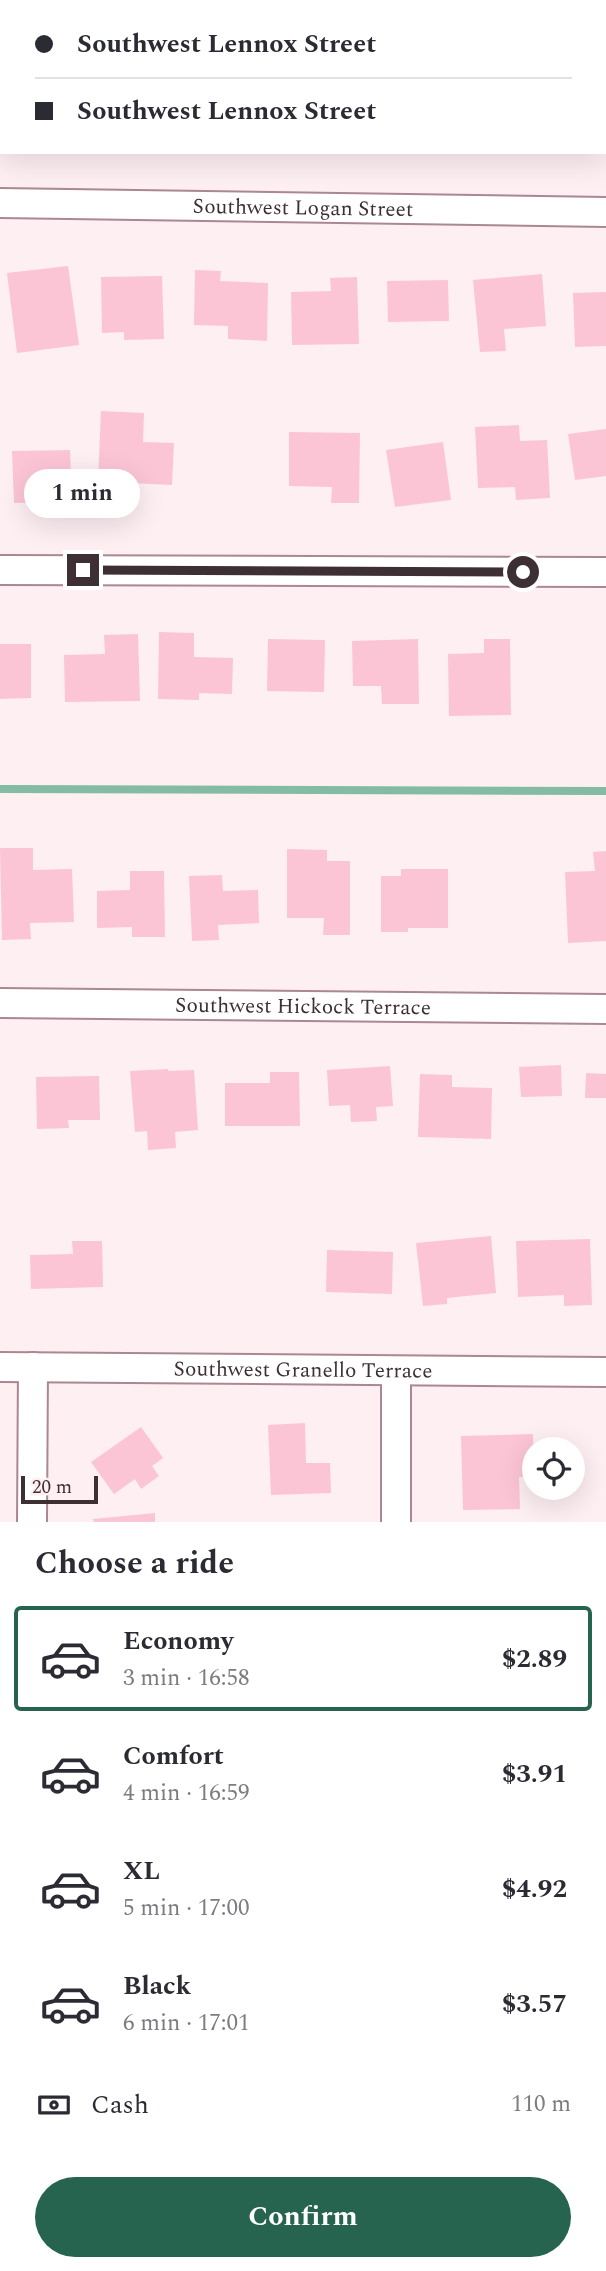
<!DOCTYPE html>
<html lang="en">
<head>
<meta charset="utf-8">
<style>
	:root { --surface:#fff; --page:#f7f7f7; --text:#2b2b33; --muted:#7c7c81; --line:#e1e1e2; --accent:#266450 }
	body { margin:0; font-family:Spectral,serif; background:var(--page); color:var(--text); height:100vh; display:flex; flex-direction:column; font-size:26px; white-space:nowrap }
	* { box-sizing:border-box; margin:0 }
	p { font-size:23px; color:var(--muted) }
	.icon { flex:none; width:38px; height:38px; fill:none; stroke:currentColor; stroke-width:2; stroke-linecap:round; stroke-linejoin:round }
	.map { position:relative; height:1522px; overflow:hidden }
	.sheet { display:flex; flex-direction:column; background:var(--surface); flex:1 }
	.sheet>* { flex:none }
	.guide { position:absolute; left:0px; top:0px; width:607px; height:154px; box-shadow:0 7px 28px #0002; display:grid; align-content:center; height:154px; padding:0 35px; background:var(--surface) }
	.buttons { position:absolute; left:522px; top:1437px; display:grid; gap:14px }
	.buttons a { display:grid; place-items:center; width:63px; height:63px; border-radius:50%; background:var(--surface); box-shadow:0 7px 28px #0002; font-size:35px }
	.scale { position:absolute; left:21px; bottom:18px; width:77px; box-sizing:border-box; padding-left:7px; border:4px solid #3e2f34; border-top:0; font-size:19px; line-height:24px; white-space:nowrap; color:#3e2f34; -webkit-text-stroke:5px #feeff3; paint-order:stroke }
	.end { position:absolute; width:32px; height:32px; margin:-16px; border:9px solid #3e2f34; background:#fff; box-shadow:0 0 0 4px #fff }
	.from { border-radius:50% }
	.bubble { position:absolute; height:49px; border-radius:24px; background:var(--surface); box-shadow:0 7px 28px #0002; font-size:23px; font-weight:700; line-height:49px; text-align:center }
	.guide b { display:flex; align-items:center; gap:24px; height:66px; font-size:26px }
	.guide b+b { border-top:2px solid var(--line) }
	.guide i { width:18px; height:18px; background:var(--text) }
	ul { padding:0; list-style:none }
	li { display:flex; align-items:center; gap:21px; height:105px; margin:0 14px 10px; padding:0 21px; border:4px solid transparent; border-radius:7px }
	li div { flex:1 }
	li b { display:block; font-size:26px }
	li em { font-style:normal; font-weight:700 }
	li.active { border-color:var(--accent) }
	li>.icon { width:63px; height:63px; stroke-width:1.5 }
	h2 { padding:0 35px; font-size:32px; line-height:84px }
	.pay { display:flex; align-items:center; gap:18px; height:77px; padding:0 35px; font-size:26px }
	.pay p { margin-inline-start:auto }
	.action { display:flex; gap:14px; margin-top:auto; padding:14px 35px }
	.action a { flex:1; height:80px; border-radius:42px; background:var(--accent); color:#fff; font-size:28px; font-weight:700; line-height:80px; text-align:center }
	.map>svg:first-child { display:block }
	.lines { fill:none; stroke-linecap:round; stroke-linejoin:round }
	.stream { stroke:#83bba5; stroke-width:8 }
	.building { fill:#fcc5d6 }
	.minor-casing { stroke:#aa8792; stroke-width:32 }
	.minor { stroke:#fff; stroke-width:28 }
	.route { stroke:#3e2f34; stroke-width:9 }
	.labels { text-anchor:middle; stroke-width:6; stroke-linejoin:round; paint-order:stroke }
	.street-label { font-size:21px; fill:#3e2f34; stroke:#feeff3 }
</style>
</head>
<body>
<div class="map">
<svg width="606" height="1522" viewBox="0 0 606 1522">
	<rect width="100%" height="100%" fill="#feeff3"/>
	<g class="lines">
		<path class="stream" d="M0 789 606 791"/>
	</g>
	<g class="building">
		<path d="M68 266 79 345 17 353 7 273Z"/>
		<path d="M195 270 221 271 220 281 268 283 267 341 228 339V326L194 325Z"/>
		<path d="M542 274 546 326 504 329 506 351 480 352 473 280Z"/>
		<path d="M162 276 164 339 124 340V332L102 333 101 277Z"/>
		<path d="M357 277 359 344 292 345 291 292 331 291 330 278Z"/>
		<path d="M448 280 449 321 388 322 387 281Z"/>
		<path d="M606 292V346L575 347 573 293Z"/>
		<path d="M101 411 144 413 143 442 174 443 172 485 130 483 129 505 97 504Z"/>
		<path d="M519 425 520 441 547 440 550 498 516 500 515 487 478 488 475 427Z"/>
		<path d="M606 429V476L575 480 568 434Z"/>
		<path d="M289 432 360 433 359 503H331L332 487 289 486Z"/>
		<path d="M443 442 451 500 395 507 386 450Z"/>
		<path d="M70 450 72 502 14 503 12 451Z"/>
		<path d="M159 632 194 633V657L233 658 232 694 199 693V700L158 699Z"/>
		<path d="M138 634 140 701 65 702 64 655 105 654 104 635Z"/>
		<path d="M268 639 325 640 324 692 267 691Z"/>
		<path d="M418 639 419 704H382L381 686H353L352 641Z"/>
		<path d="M484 639H510L511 715 449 716 448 654 484 653Z"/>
		<path d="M0 644H31V698L0 699Z"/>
		<path d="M0 848H33V870L72 869 74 922 30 923 31 939 2 940Z"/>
		<path d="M287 849 327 850V861H350V935H323L324 918H287Z"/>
		<path d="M606 851V941L568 943 565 872 595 871 593 852Z"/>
		<path d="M401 869H448V928H408V932H381V876H401Z"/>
		<path d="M130 871H164L165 937H132V927L97 928V891L130 890Z"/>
		<path d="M222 875 223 891 258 890 259 923 218 925 219 940 192 941 189 876Z"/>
		<path d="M561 1065 562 1096 521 1097 519 1067Z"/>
		<path d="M390 1066 393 1106 376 1107 377 1121 351 1122 350 1105 329 1106 327 1070Z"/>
		<path d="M168 1069V1071L194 1070 198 1130 175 1132 176 1148 148 1150 147 1131 135 1132 130 1071Z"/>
		<path d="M270 1072H299L300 1126H225V1083H270Z"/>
		<path d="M586 1073 606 1074V1098H585Z"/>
		<path d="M420 1074 452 1075V1087L492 1088 491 1139 418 1137Z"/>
		<path d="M99 1076 100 1120H68L69 1128 37 1129 36 1077Z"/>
		<path d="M491 1236 496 1293 447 1298V1304L423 1306 416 1243Z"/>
		<path d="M590 1239 592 1305 564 1306V1295L518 1297 516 1241Z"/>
		<path d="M72 1241H102L103 1287 31 1289 30 1255 73 1254Z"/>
		<path d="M327 1250 393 1252 392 1294 326 1292Z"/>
		<path d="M305 1423 306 1463H330L331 1493 271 1495 268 1425Z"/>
		<path d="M141 1427 163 1458 152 1466 159 1476 141 1489 135 1479 114 1494 91 1462Z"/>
		<path d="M533 1434 534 1477H519L520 1509 463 1510 461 1436Z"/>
		<path d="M155 1513V1522H94L93 1519Z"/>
	</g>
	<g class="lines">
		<g class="minor-casing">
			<g id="minor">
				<path id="s1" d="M0 203 606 212"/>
				<path d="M0 570 606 572"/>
				<path id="s2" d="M0 1003 606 1009"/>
				<path id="s3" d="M0 1367 606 1372"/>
				<path d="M396 1372V1522"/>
				<path d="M32 1522 33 1367"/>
			</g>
		</g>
		<use href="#minor" class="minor"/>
	</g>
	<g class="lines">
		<path class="route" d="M83 570 523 572"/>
	</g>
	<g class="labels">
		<g class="street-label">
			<text dy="7" stroke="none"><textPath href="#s1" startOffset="303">Southwest Logan Street</textPath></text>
			<text dy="7" stroke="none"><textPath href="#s2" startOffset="303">Southwest Hickock Terrace</textPath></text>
			<text dy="7" stroke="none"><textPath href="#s3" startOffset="303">Southwest Granello Terrace</textPath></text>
		</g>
	</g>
</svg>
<div class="buttons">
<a><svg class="icon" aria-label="locate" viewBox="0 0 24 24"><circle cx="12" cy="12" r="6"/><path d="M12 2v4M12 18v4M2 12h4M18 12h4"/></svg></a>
</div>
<div class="scale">20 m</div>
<i class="end from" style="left:523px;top:572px"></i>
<i class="end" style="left:83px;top:570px"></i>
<div class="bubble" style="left:24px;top:469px;width:116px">1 min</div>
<div class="guide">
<b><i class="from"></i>Southwest Lennox Street</b>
<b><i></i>Southwest Lennox Street</b>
</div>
</div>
<section class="sheet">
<h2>Choose a ride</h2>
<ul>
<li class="active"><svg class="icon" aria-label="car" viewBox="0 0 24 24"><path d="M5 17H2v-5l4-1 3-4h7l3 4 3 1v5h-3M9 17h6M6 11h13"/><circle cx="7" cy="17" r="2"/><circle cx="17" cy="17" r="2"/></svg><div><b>Economy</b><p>3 min · 16:58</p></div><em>$2.89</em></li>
<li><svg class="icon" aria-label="car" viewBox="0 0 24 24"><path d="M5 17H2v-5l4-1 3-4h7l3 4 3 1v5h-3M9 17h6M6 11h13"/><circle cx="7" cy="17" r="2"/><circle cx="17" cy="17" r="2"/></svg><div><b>Comfort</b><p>4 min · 16:59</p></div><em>$3.91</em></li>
<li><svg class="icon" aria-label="car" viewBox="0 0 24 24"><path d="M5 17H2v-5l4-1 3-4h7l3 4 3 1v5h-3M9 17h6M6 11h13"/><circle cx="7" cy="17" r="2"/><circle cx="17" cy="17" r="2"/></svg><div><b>XL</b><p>5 min · 17:00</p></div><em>$4.92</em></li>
<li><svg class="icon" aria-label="car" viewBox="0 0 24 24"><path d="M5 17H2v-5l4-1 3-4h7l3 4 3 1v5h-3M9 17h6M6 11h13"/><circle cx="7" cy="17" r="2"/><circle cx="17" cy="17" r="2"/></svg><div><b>Black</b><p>6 min · 17:01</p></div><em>$3.57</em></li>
</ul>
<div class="pay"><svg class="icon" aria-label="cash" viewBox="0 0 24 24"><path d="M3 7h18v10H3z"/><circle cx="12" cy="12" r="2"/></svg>Cash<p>110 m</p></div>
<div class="action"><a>Confirm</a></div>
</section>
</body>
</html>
